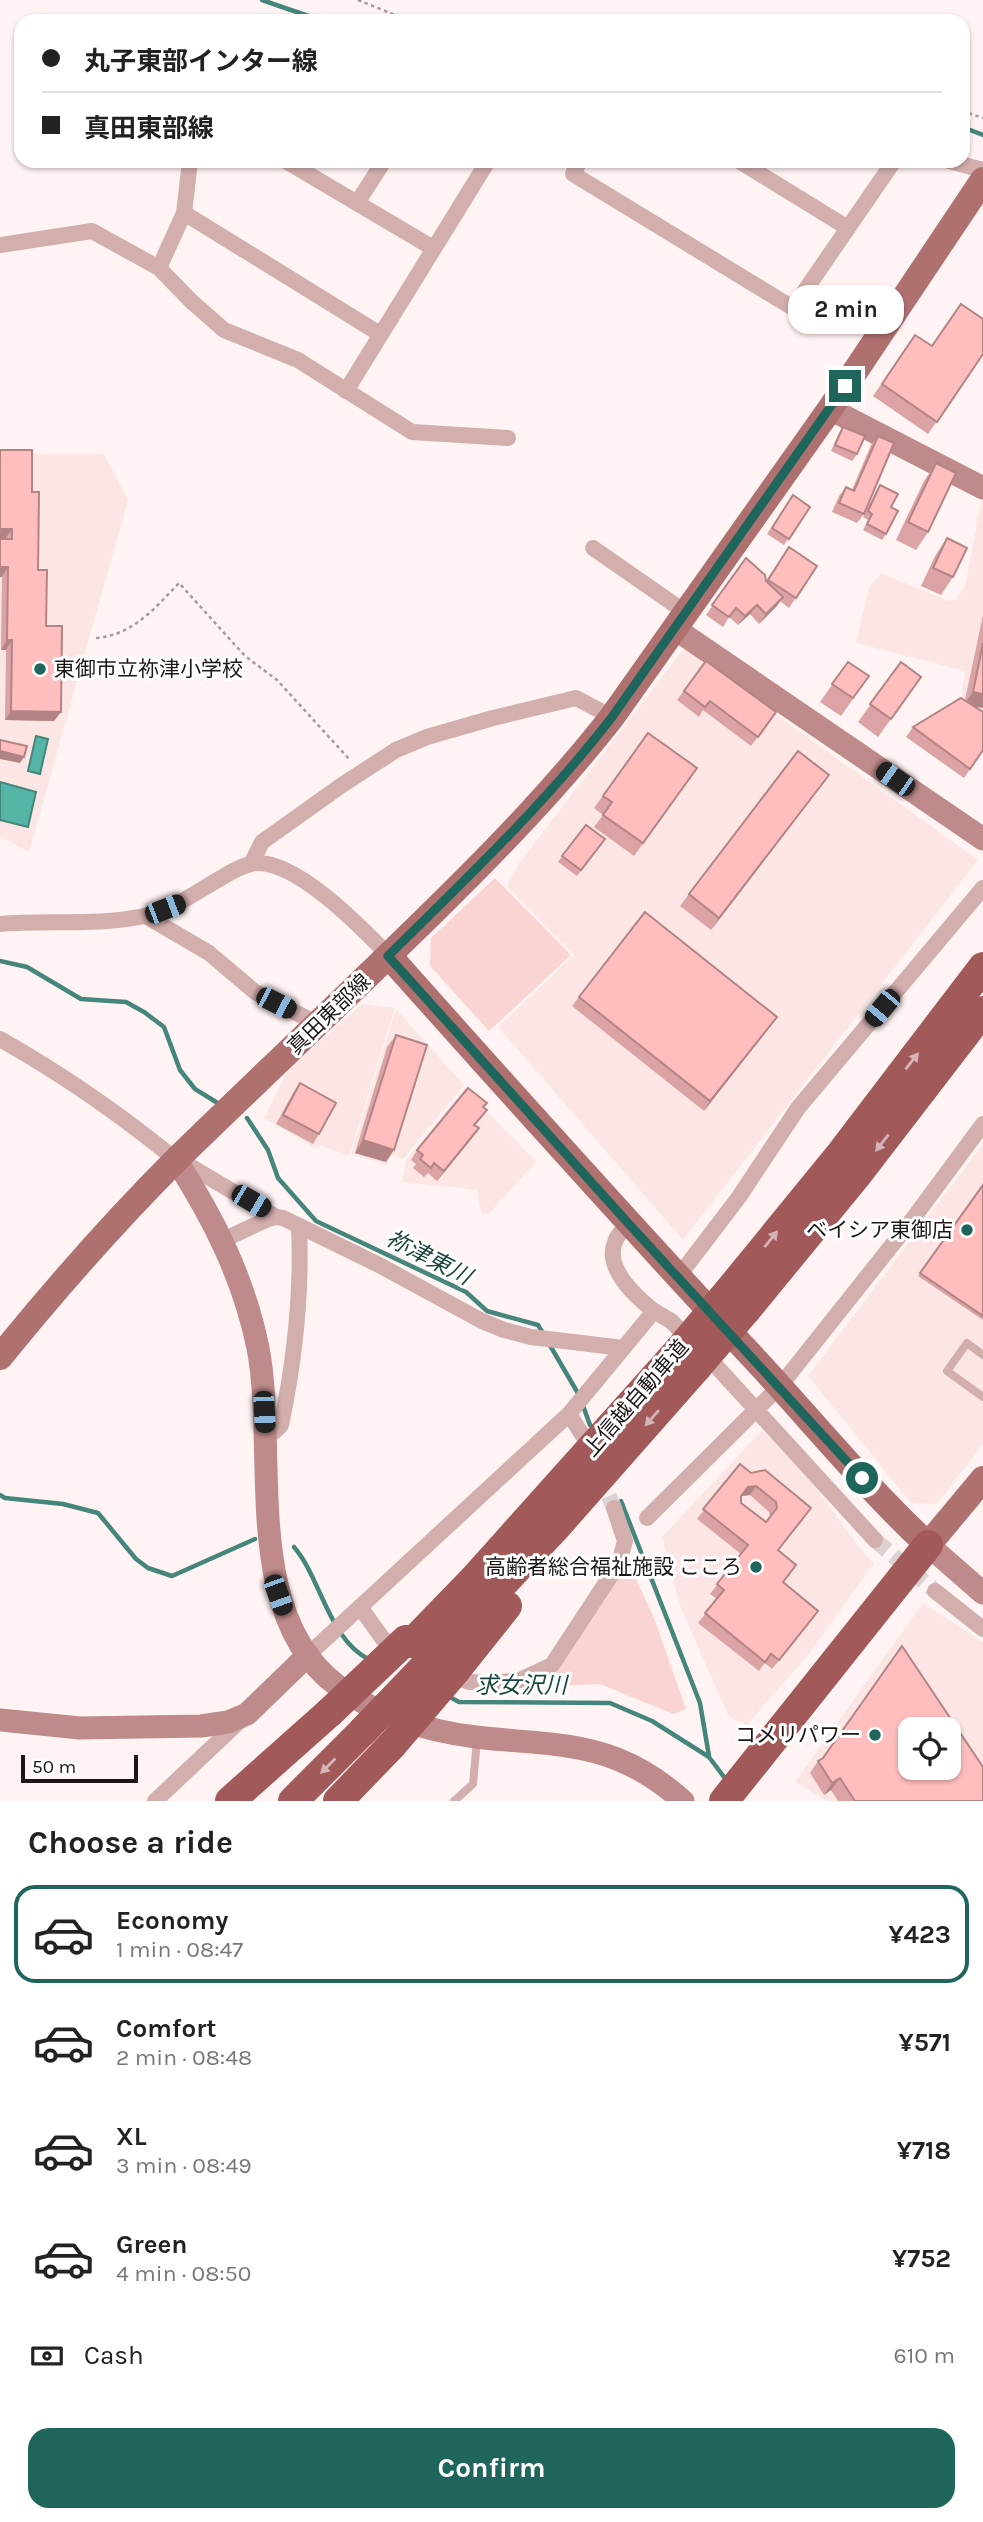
<!DOCTYPE html>
<html lang="en">
<head>
<meta charset="utf-8">
<style>
	:root { --surface:#fff; --page:#f2f2f2; --text:#222; --muted:#767676; --line:#e0e0e0; --accent:#1e665c }
	body { margin:0; font-family:Karla,"Noto Sans JP",sans-serif; background:var(--page); color:var(--text); height:100vh; display:flex; flex-direction:column; font-size:26px; white-space:nowrap }
	* { box-sizing:border-box; margin:0 }
	p { font-size:23px; color:var(--muted) }
	.icon { flex:none; width:38px; height:38px; fill:none; stroke:currentColor; stroke-width:2; stroke-linecap:round; stroke-linejoin:round }
	.map { position:relative; height:1801px; overflow:hidden }
	.panel { display:flex; flex-direction:column; background:var(--surface); flex:1 }
	.panel>* { flex:none }
	.top-card { position:absolute; left:14px; top:14px; width:956px; height:154px; border-radius:21px; box-shadow:0 2px 5px #0004; display:grid; align-content:center; height:154px; padding:0 28px; background:var(--surface) }
	.buttons { position:absolute; left:898px; top:1717px; display:grid; gap:14px }
	.buttons a { display:grid; place-items:center; width:63px; height:63px; border-radius:14px; background:var(--surface); box-shadow:0 2px 5px #0004; font-size:35px }
	.scale { position:absolute; left:21px; bottom:18px; width:117px; box-sizing:border-box; padding-left:7px; border:4px solid #1e1515; border-top:0; font-size:19px; line-height:24px; white-space:nowrap; color:#1e1515; -webkit-text-stroke:5px #fff; paint-order:stroke }
	.end { position:absolute; width:32px; height:32px; margin:-16px; border:9px solid #1e665c; background:#fff; box-shadow:0 0 0 4px #fff }
	.from { border-radius:50% }
	.bubble { position:absolute; height:49px; border-radius:21px; background:var(--surface); box-shadow:0 2px 5px #0004; font-size:23px; font-weight:700; line-height:49px; text-align:center }
	.car { position:absolute; width:21px; height:42px; margin:-21px -10px; border-radius:9px; box-shadow:0 0 5px 2px #0007; background:linear-gradient(#222 24%,#8ab4d8 0 40%,#222 0 76%,#8ab4d8 0 86%,#222 0) }
	.top-card b { display:flex; align-items:center; gap:24px; height:66px; font-size:26px }
	.top-card b+b { border-top:2px solid var(--line) }
	.top-card i { width:18px; height:18px; background:var(--text) }
	ul { padding:0; list-style:none }
	li { display:flex; align-items:center; gap:21px; height:98px; margin:0 14px 10px; padding:0 14px; border:4px solid transparent; border-radius:21px }
	li div { flex:1 }
	li b { display:block; font-size:26px }
	li em { font-style:normal; font-weight:700 }
	li.selected { border-color:var(--accent) }
	li>.icon { width:63px; height:63px; stroke-width:1.5 }
	h2 { padding:0 28px; font-size:32px; line-height:84px }
	.pay { display:flex; align-items:center; gap:18px; height:77px; padding:0 28px; font-size:26px }
	.pay p { margin-inline-start:auto }
	.primary-button { display:flex; gap:14px; margin-top:auto; padding:14px 28px }
	.primary-button a { flex:1; height:80px; border-radius:21px; background:var(--accent); color:#fff; font-size:28px; font-weight:700; line-height:80px; text-align:center }
	.map>svg:first-child { display:block }
	.built { fill:#fce6e5; fill-rule:evenodd }
	.green { fill:#f9d4d3 }
	.water { fill:#55b6a7; stroke:#44867b; stroke-width:2 }
	.lines { fill:none; stroke-linecap:round; stroke-linejoin:round }
	.stream { stroke:#44867b; stroke-width:4.5 }
	.street-tunnel { stroke:#ddd2d2; stroke-width:16; stroke-dasharray:16 8; stroke-linecap:butt }
	.path { stroke:#a59a9a; stroke-width:2.5; stroke-dasharray:3.5 3.5; stroke-linecap:butt }
	.lane { stroke:#d2aead; stroke-width:8 }
	.street { stroke:#d2aead; stroke-width:16 }
	.secondary { stroke:#be8a8a; stroke-width:23 }
	.primary { stroke:#af7070; stroke-width:26 }
	.highway { stroke:#a1595a; stroke-width:30 }
	.highway-bridge { stroke:#a1595a; stroke-width:30 }
	.wall { fill:#dba3a3; fill-rule:evenodd }
	.shaded-wall { fill:#b28584 }
	.building { fill:#ffbebd; stroke:#b28584; stroke-width:2; fill-rule:evenodd }
	.oneway { fill:#d5b4b5 }
	.route { stroke:#1e665c; stroke-width:9 }
	.poi-dot { fill:#1e665c; stroke:#fff; stroke-width:2.5 }
	.labels { text-anchor:middle; stroke-width:6; stroke-linejoin:round; paint-order:stroke }
	.poi-label { font-size:21px; fill:#1e1515; stroke:#fff; text-anchor:end }
	.street-label { font-size:21px; fill:#1e1515; stroke:#fff }
	.water-label { font-size:23px; font-style:italic; fill:#1b4640; stroke:#fff }
</style>
</head>
<body>
<div class="map">
<svg width="983" height="1801" viewBox="0 0 983 1801">
	<rect width="100%" height="100%" fill="#fff3f3"/>
	<g class="built">
		<path d="M0 454H104L128 500 29 852 0 837Z"/>
		<path d="M983 492V719L961 704 965 671 856 643 869 587 881 573 948 601 956 599 965 586Z"/>
		<path d="M684 648 978 860 683 1240 498 1027 574 955 507 886 519 863Z"/>
		<path d="M362 1004 395 1008 349 1156 322 1146 315 1148 264 1118 288 1070Z"/>
		<path d="M396 1009 464 1085 403 1159 392 1154 387 1165 351 1154Z"/>
		<path d="M465 1088 536 1162 489 1214 481 1213 477 1190 402 1182 406 1160Z"/>
		<path d="M983 1144V1444L937 1504 911 1503 808 1376Z"/>
		<path d="M762 1430 811 1481 858 1546 874 1563 809 1654 747 1725 729 1717 680 1606 662 1537Z"/>
		<path d="M923 1603 983 1642V1801H827L795 1782ZM910 1729H948V1768H910Z"/>
	</g>
	<g class="green">
		<path d="M495 878 571 955 489 1031 430 966 431 938Z"/>
		<path d="M628 1562 654 1618 686 1709 673 1714 600 1684 548 1686 546 1682C576 1644 596 1599 628 1562Z"/>
	</g>
	<g class="water">
		<path d="M36 736 48 739 40 774 28 771Z"/>
		<path d="M0 782 36 792 28 827 0 820Z"/>
	</g>
	<g class="lines">
		<g class="stream">
			<path d="M262 0 323 21"/>
			<path d="M962 127 983 135"/>
			<path d="M0 961 27 967 81 999 126 1002 144 1012 164 1027 180 1070 195 1089 216 1102"/>
			<path d="M247 1118 268 1150 278 1178 316 1221 466 1292 487 1311 538 1325 544 1335"/>
			<path d="M548 1342 579 1395"/>
			<path d="M582 1403 590 1425"/>
			<path d="M0 1495 5 1498 63 1504 98 1513 136 1559 148 1568 172 1576 255 1539"/>
			<path d="M621 1501 700 1703 709 1756"/>
			<path d="M294 1547C321 1578 329 1641 370 1660"/>
			<path d="M448 1696 459 1702 610 1703 652 1721 709 1757 727 1781"/>
		</g>
		<g class="street-tunnel">
			<path d="M599 1474 614 1508"/>
			<path d="M875 1540 935 1591"/>
		</g>
		<g class="path">
			<path d="M358 0 395 15 416 16 432 21"/>
			<path d="M962 111 983 118"/>
			<path d="M96 638C133 635 155 608 179 583L245 656 277 680 350 760"/>
		</g>
		<g class="lane">
			<path d="M983 1355 967 1343 947 1371 983 1397"/>
			<path d="M454 1801 473 1784 477 1740"/>
		</g>
		<g class="street">
			<path d="M286 161 433 248"/>
			<path d="M580 161 573 174 793 308 894 161"/>
			<path d="M739 161 848 228"/>
			<path d="M949 161 983 170"/>
			<path d="M357 203 384 161"/>
			<path d="M184 213 380 334"/>
			<path d="M0 245 92 231 159 268 191 301 224 330 298 360 412 432 508 438"/>
			<path d="M159 268 184 213 190 161"/>
			<path d="M346 391 488 161"/>
			<path d="M593 548 685 612"/>
			<path d="M251 864 262 842 342 785 396 750 427 737 493 718 576 698 612 717"/>
			<path d="M146 916 209 953 255 992 318 1024"/>
			<path d="M0 924C47 920 98 926 144 916 173 910 196 892 221 878 229 873 240 867 250 864 291 854 362 928 389 956"/>
			<path d="M0 1039C62 1074 121 1115 176 1160"/>
			<path d="M193 1168 276 1217"/>
			<path d="M628 1223C624 1229 617 1235 615 1242 604 1268 636 1297 654 1311"/>
			<path d="M223 1240 268 1219 276 1217 283 1218 379 1265 482 1321 504 1330 531 1337 623 1348"/>
			<path d="M678 1277 739 1197 798 1108 983 888"/>
			<path d="M569 1414 583 1436"/>
			<path d="M265 1432H274L281 1425C295 1359 302 1294 299 1226"/>
			<path d="M647 1518 780 1386 912 1220 983 1124"/>
			<path d="M935 1591 983 1629"/>
			<path d="M360 1607 383 1639 404 1650"/>
			<path d="M308 1655 569 1414 654 1311 671 1321 717 1367 875 1540"/>
			<path d="M448 1674 469 1682 494 1683 520 1680 552 1665 619 1563 625 1541 614 1508"/>
			<path d="M155 1801 242 1719"/>
		</g>
		<g class="secondary">
			<path d="M830 409 983 488"/>
			<path d="M674 628 983 839"/>
			<path d="M176 1160C214 1219 244 1279 258 1348 278 1452 240 1616 339 1687 380 1717 426 1731 476 1737 523 1743 572 1741 617 1759 642 1769 663 1783 683 1801"/>
			<path d="M928 1545 983 1593"/>
			<path d="M0 1720 80 1728 201 1726 228 1722 247 1714 308 1655"/>
		</g>
		<g class="primary">
			<path d="M389 956C512 1094 636 1232 762 1367 817 1427 869 1490 928 1545L983 1479"/>
			<path d="M0 1357C56 1288 114 1222 177 1159 263 1075 351 993 436 909 498 848 558 786 612 717L830 409 983 180"/>
		</g>
		<g class="highway">
			<path d="M728 1292 839 1156 983 967"/>
			<path d="M746 1310 856 1176 983 1011"/>
			<path d="M412 1643 474 1579 680 1349"/>
			<path d="M435 1656 556 1527 697 1367"/>
			<path d="M456 1670 507 1606"/>
			<path d="M230 1801 330 1712"/>
			<path d="M293 1801 363 1731"/>
			<path d="M338 1801 392 1745"/>
			<path d="M724 1801 928 1545"/>
		</g>
		<g class="highway-bridge">
			<path d="M680 1349 728 1292"/>
			<path d="M697 1367 746 1310"/>
			<path d="M330 1712 406 1640"/>
			<path d="M363 1731 435 1656"/>
			<path d="M392 1745 456 1670"/>
		</g>
	</g>
	<g class="wall">
		<path d="M915 335 931 346 983 354 928 434 873 396Z"/>
		<path d="M843 427 857 454 852 461 831 451 839 433Z"/>
		<path d="M878 436 864 514 857 523 832 512 839 496 846 487 852 490 871 445Z"/>
		<path d="M0 450 32 492 38 570 46 626 61 712 54 721 5 720 6 650H1L2 577 0 539Z"/>
		<path d="M936 463 928 532 916 550 896 540 924 481Z"/>
		<path d="M880 485 891 507 886 534 882 540 863 530 868 520 863 517 876 491Z"/>
		<path d="M793 495 810 507 784 545 767 534Z"/>
		<path d="M947 538 953 577 941 595 921 586 935 556Z"/>
		<path d="M789 547 817 566 789 608 780 601 759 624 750 614 738 625 729 617 723 627 706 615 746 558 766 581Z"/>
		<path d="M983 615V708L975 707 983 750 964 778 906 737 913 727 965 700Z"/>
		<path d="M706 661 776 712 751 746 703 710 699 717 677 700Z"/>
		<path d="M848 662 869 676 841 716 820 702Z"/>
		<path d="M901 662 921 677 878 737 858 722Z"/>
		<path d="M648 733 697 768 634 856 594 827 603 815 594 808Z"/>
		<path d="M829 775 711 930 680 906 689 894Z"/>
		<path d="M586 825 605 839 577 876 558 862Z"/>
		<path d="M579 997 777 1017 704 1111 572 1006Z"/>
		<path d="M396 1035 386 1162 355 1153 387 1047Z"/>
		<path d="M300 1083 319 1134 313 1144 276 1124 293 1093Z"/>
		<path d="M484 1108 487 1110 475 1125 479 1128 437 1181 428 1173 424 1177 413 1168 416 1164 411 1160 417 1150Z"/>
		<path d="M983 1185V1320L918 1276Z"/>
		<path d="M740 1464 805 1517 778 1550 790 1575 783 1582 818 1611 772 1669 765 1663 759 1671 698 1623 717 1599 710 1594 741 1554 697 1519ZM750 1495 769 1512 770 1516 766 1522 741 1503 742 1496Z"/>
		<path d="M818 1761 983 1801H838L831 1790 824 1795 810 1773Z"/>
	</g>
	<g class="shaded-wall">
		<path d="M0 529H12L5 539H0Z"/>
		<path d="M0 567H8L2 577H0Z"/>
		<path d="M783 597 777 606 759 624 766 614Z"/>
		<path d="M757 605 750 614 738 625 745 616Z"/>
		<path d="M7 640H12L6 650H1Z"/>
		<path d="M973 692 983 694V708L964 704Z"/>
		<path d="M11 711 61 712 54 721 5 720Z"/>
		<path d="M0 751 24 757 20 763 0 759Z"/>
		<path d="M829 775 820 787 711 930 719 918Z"/>
		<path d="M777 1017 770 1026 704 1111 710 1101Z"/>
		<path d="M479 1128 472 1138 437 1181 444 1171Z"/>
		<path d="M363 1140 394 1150 386 1162 355 1153Z"/>
		<path d="M756 1486 750 1495 742 1496 735 1505 748 1487Z"/>
		<path d="M818 1611 812 1620 772 1669 779 1660Z"/>
		<path d="M840 1778 831 1790 824 1795 832 1783Z"/>
	</g>
	<g class="building">
		<path d="M961 304 983 319V354L937 422 882 384 915 335 932 346Z"/>
		<path d="M843 427 865 436 857 454 835 445Z"/>
		<path d="M878 436 894 443 864 514 839 503 846 487 854 491Z"/>
		<path d="M0 450H32V492H39L38 570H47L46 626H62L61 712 11 711 12 640H7L8 567H0V539H12V529H0Z"/>
		<path d="M936 463 956 473 928 532 908 522Z"/>
		<path d="M880 485 898 494 891 507 898 511 886 534 867 524 872 514 868 511Z"/>
		<path d="M793 495 810 507 789 539 772 528Z"/>
		<path d="M947 538 967 548 953 577 933 568Z"/>
		<path d="M789 547 817 566 796 598 768 580Z"/>
		<path d="M746 558 765 575 766 581 783 597 766 614 757 605 745 616 736 608 729 617 712 605Z"/>
		<path d="M983 643V694L973 692Z"/>
		<path d="M706 661 776 712 758 737 710 701 705 707 684 691Z"/>
		<path d="M848 662 869 676 853 698 832 684Z"/>
		<path d="M901 662 921 677 891 719 870 704Z"/>
		<path d="M961 698 983 712V750L970 769 913 727Z"/>
		<path d="M648 733 697 768 643 843 603 815 612 802 603 796Z"/>
		<path d="M0 740 27 746 24 757 0 751Z"/>
		<path d="M798 751 829 775 719 918 689 894Z"/>
		<path d="M586 825 605 839 581 870 562 856Z"/>
		<path d="M645 912 777 1017 710 1101 579 997Z"/>
		<path d="M396 1035 427 1045 394 1150 363 1140Z"/>
		<path d="M300 1083 336 1103 319 1134 283 1115Z"/>
		<path d="M468 1088 487 1103 483 1107 487 1110 474 1125 479 1128 444 1171 434 1163 431 1168 420 1159 423 1155 417 1150Z"/>
		<path d="M983 1185V1316L920 1273Z"/>
		<path d="M740 1464 751 1473 765 1470 811 1508 778 1550 796 1565 783 1582 818 1611 779 1660 771 1654 765 1662 705 1613 724 1590 717 1584 748 1545 703 1509ZM756 1486 776 1502 777 1508 766 1522 741 1503V1496L748 1487Z"/>
		<path d="M902 1646 983 1767V1801H855L840 1778 832 1783 818 1761 823 1758ZM910 1729H948V1768H910Z"/>
	</g>
	<defs><path id="oneway-solid" d="M-6-.8H1V-3.2L6.5 0L1 3.2V.8H-6Z" transform="scale(1.75)"/></defs>
	<g class="oneway">
		<use href="#oneway-solid" transform="translate(912 1061) rotate(-52)"/>
		<use href="#oneway-solid" transform="translate(882 1143) rotate(128)"/>
		<use href="#oneway-solid" transform="translate(771 1239) rotate(-51)"/>
		<use href="#oneway-solid" transform="translate(652 1418) rotate(131)"/>
		<use href="#oneway-solid" transform="translate(328 1766) rotate(135)"/>
	</g>
	<g class="lines">
		<path class="route" d="M845 386 612 717C545 804 466 879 388 956L628 1223 862 1478"/>
	</g>
	<g class="poi-dot">
		<circle cx="40" cy="669" r="7"/>
		<circle cx="967" cy="1230" r="7"/>
		<circle cx="756" cy="1567" r="7"/>
		<circle cx="875" cy="1735" r="7"/>
	</g>
	<g class="labels">
		<g class="poi-label">
			<text x="54" y="676" text-anchor="start">東御市立祢津小学校</text>
			<text x="953" y="1237">ベイシア東御店</text>
			<text x="742" y="1574">高齢者総合福祉施設 こころ</text>
			<text x="861" y="1742">コメリパワー</text>
		</g>
		<g class="street-label">
			<text transform="translate(329 1014) rotate(-44)" y="7">真田東部線</text>
			<text transform="translate(636 1398) rotate(-49)" y="7">上信越自動車道</text>
		</g>
		<g class="water-label">
			<text transform="translate(429 1257) rotate(27)" y="8">祢津東川</text>
			<text x="521" y="1693">求女沢川</text>
		</g>
	</g>
</svg>
<div class="buttons">
<a><svg class="icon" aria-label="locate" viewBox="0 0 24 24"><circle cx="12" cy="12" r="6"/><path d="M12 2v4M12 18v4M2 12h4M18 12h4"/></svg></a>
</div>
<div class="scale">50 m</div>
<i class="end from" style="left:862px;top:1478px"></i>
<i class="end" style="left:845px;top:386px"></i>
<div class="bubble" style="left:788px;top:285px;width:116px">2 min</div>
<i class="car" style="left:895px;top:779px;rotate:305deg"></i>
<i class="car" style="left:165px;top:909px;rotate:69deg"></i>
<i class="car" style="left:276px;top:1003px;rotate:117deg"></i>
<i class="car" style="left:882px;top:1008px;rotate:220deg"></i>
<i class="car" style="left:251px;top:1201px;rotate:120deg"></i>
<i class="car" style="left:264px;top:1412px;rotate:177deg"></i>
<i class="car" style="left:278px;top:1595px;rotate:160deg"></i>
<div class="top-card">
<b><i class="from"></i>丸子東部インター線</b>
<b><i></i>真田東部線</b>
</div>
</div>
<section class="panel">
<h2>Choose a ride</h2>
<ul>
<li class="selected"><svg class="icon" aria-label="car" viewBox="0 0 24 24"><path d="M5 17H2v-5l4-1 3-4h7l3 4 3 1v5h-3M9 17h6M6 11h13"/><circle cx="7" cy="17" r="2"/><circle cx="17" cy="17" r="2"/></svg><div><b>Economy</b><p>1 min · 08:47</p></div><em>¥423</em></li>
<li><svg class="icon" aria-label="car" viewBox="0 0 24 24"><path d="M5 17H2v-5l4-1 3-4h7l3 4 3 1v5h-3M9 17h6M6 11h13"/><circle cx="7" cy="17" r="2"/><circle cx="17" cy="17" r="2"/></svg><div><b>Comfort</b><p>2 min · 08:48</p></div><em>¥571</em></li>
<li><svg class="icon" aria-label="car" viewBox="0 0 24 24"><path d="M5 17H2v-5l4-1 3-4h7l3 4 3 1v5h-3M9 17h6M6 11h13"/><circle cx="7" cy="17" r="2"/><circle cx="17" cy="17" r="2"/></svg><div><b>XL</b><p>3 min · 08:49</p></div><em>¥718</em></li>
<li><svg class="icon" aria-label="car" viewBox="0 0 24 24"><path d="M5 17H2v-5l4-1 3-4h7l3 4 3 1v5h-3M9 17h6M6 11h13"/><circle cx="7" cy="17" r="2"/><circle cx="17" cy="17" r="2"/></svg><div><b>Green</b><p>4 min · 08:50</p></div><em>¥752</em></li>
</ul>
<div class="pay"><svg class="icon" aria-label="cash" viewBox="0 0 24 24"><path d="M3 7h18v10H3z"/><circle cx="12" cy="12" r="2"/></svg>Cash<p>610 m</p></div>
<div class="primary-button"><a>Confirm</a></div>
</section>
</body>
</html>
